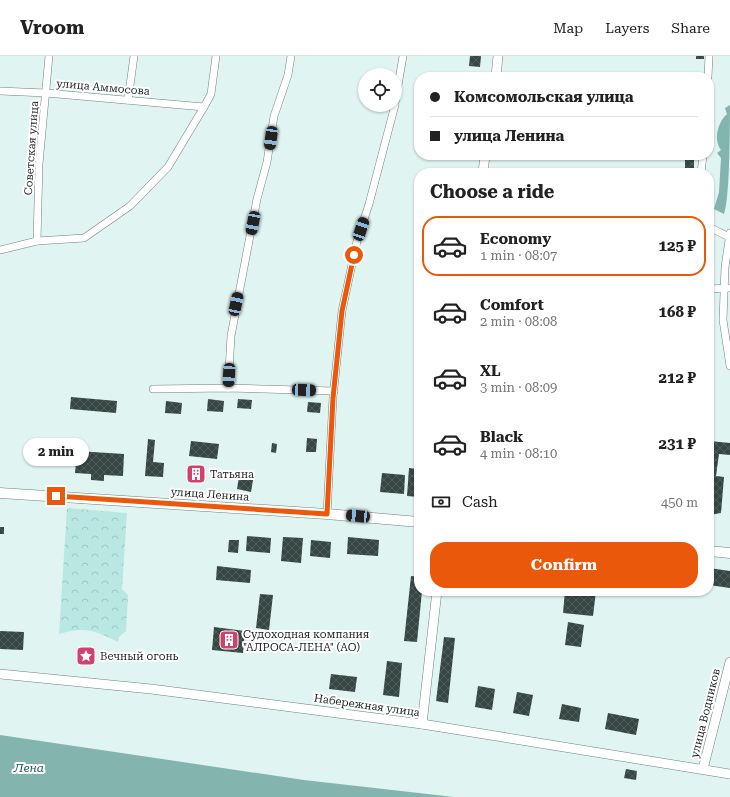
<!DOCTYPE html>
<html lang="en">
<head>
<meta charset="utf-8">
<style>
	:root { --surface:#fff; --page:#f2f2f2; --text:#222; --muted:#767676; --line:#e0e0e0; --accent:#ea580c }
	body { margin:0; font-family:"Roboto Serif",serif; background:var(--page); color:var(--text); height:100vh; display:flex; flex-direction:column; font-size:15px; white-space:nowrap }
	* { box-sizing:border-box; margin:0 }
	p { font-size:13px; color:var(--muted) }
	.icon { flex:none; width:22px; height:22px; fill:none; stroke:currentColor; stroke-width:2; stroke-linecap:round; stroke-linejoin:round }
	.map { position:relative; flex:1; overflow:hidden }
	.sheet { position:absolute; left:414px; top:112px; width:300px; height:428px; display:flex; flex-direction:column; background:var(--surface); border-radius:16px; box-shadow:0 1px 3px #0004 }
	.sheet>* { flex:none }
	.hud { position:absolute; left:414px; top:16px; width:300px; height:88px; border-radius:16px; box-shadow:0 1px 3px #0004; display:grid; align-content:center; height:88px; padding:0 16px; background:var(--surface) }
	.fabs { position:absolute; left:358px; top:12px; display:grid; gap:8px }
	.fabs a { display:grid; place-items:center; width:44px; height:44px; border-radius:50%; background:var(--surface); box-shadow:0 1px 3px #0004; font-size:20px }
	.end { position:absolute; width:18px; height:18px; margin:-9px; border:5px solid #ea580c; background:#fff; box-shadow:0 0 0 2px #fff }
	.from { border-radius:50% }
	.bubble { position:absolute; height:28px; border-radius:14px; background:var(--surface); box-shadow:0 1px 3px #0004; font-size:13px; font-weight:700; line-height:28px; text-align:center }
	.car { position:absolute; width:12px; height:24px; margin:-12px -6px; border-radius:5px; box-shadow:0 0 3px 1px #0007; background:linear-gradient(#222 24%,#8ab4d8 0 40%,#222 0 76%,#8ab4d8 0 86%,#222 0) }
	.hud b { display:flex; align-items:center; gap:14px; height:38px; font-size:15px }
	.hud b+b { border-top:1px solid var(--line) }
	.hud i { width:10px; height:10px; background:var(--text) }
	ul { padding:0; list-style:none }
	li { display:flex; align-items:center; gap:12px; height:60px; margin:0 8px 6px; padding:0 8px; border:2px solid transparent; border-radius:16px }
	li div { flex:1 }
	li b { display:block; font-size:15px }
	li em { font-style:normal; font-weight:700 }
	li.active { border-color:var(--accent) }
	li>.icon { width:36px; height:36px; stroke-width:1.5 }
	h2 { padding:0 16px; font-size:18px; line-height:48px }
	.pay { display:flex; align-items:center; gap:10px; height:44px; padding:0 16px; font-size:15px }
	.pay p { margin-inline-start:auto }
	.action { display:flex; gap:8px; margin-top:auto; padding:8px 16px }
	.action a { flex:1; height:46px; border-radius:16px; background:var(--accent); color:#fff; font-size:16px; font-weight:700; line-height:46px; text-align:center }
	header { display:flex; align-items:center; gap:24px; box-sizing:border-box; height:56px; padding:0 20px; background:var(--surface); border-bottom:1px solid var(--line) }
	header strong { font-size:19px }
	nav { display:flex; gap:22px; margin-inline-start:auto; font-size:14px }
	.map>svg:first-child { display:block }
	.forest { fill:url(#forest-crowns) }
	.water { fill:#83b5ae }
	.building { fill:url(#building-cross-hatch) }
	.lines { fill:none; stroke-linecap:round; stroke-linejoin:round }
	.minor-casing { stroke:#6f817e; stroke-width:8 }
	.tertiary-casing { stroke:#6f817e; stroke-width:10 }
	.secondary-casing { stroke:#6f817e; stroke-width:11 }
	.minor { stroke:#fff; stroke-width:7 }
	.tertiary { stroke:#fff; stroke-width:9 }
	.secondary { stroke:#fff; stroke-width:10 }
	.route { stroke:#ea580c; stroke-width:5 }
	.labels { text-anchor:middle; stroke-width:4; stroke-linejoin:round; paint-order:stroke }
	.street-label { font-size:11px; fill:#1d2524; stroke:#fff }
	.poi-label { font-size:11px; fill:#1d2524; stroke:#fff; text-anchor:start }
	.water-label { font-size:12px; font-style:italic; fill:#195d57; stroke:#fff }
</style>
</head>
<body>
<header>
<strong>Vroom</strong>
<nav><a>Map</a><a>Layers</a><a>Share</a></nav>
</header>
<div class="map">
<svg width="730" height="741" viewBox="0 0 730 741">
	<defs>
		<pattern id="forest-crowns" width="20" height="18" patternUnits="userSpaceOnUse"><rect width="20" height="18" fill="#b8e8e1"/><path d="M2 6a3 3 0 1 1 6 0M12 15a3 3 0 1 1 6 0" fill="none" stroke="#9ec7c1"/></pattern>
		<pattern id="building-cross-hatch" width="8" height="8" patternUnits="userSpaceOnUse"><rect width="8" height="8" fill="#364643"/><path d="M0 0l8 8M0 8l8-8" fill="none" stroke="#515e5b"/></pattern>
	</defs>
	<rect width="100%" height="100%" fill="#e0f4f1"/>
	<path class="forest" d="M67 452 127 457 122 533 128 539 126 575 119 581 118 586C95 575 86 570 59 578Z"/>
	<g class="water">
		<path d="M730 49C730 70 730 144 724 158L714 153 719 136 721 102 717 97 721 94C713 83 718 66 727 58L725 52Z"/>
		<path d="M0 679 304 724 454 741H0Z"/>
	</g>
	<g class="building">
		<path d="M470 0H481L480 11 469 10Z"/>
		<rect x="696" y="0" width="8" height="3"/>
		<path d="M685 103 694 104V117H685Z"/>
		<path d="M71 341 117 345 116 357 70 353Z"/>
		<path d="M208 343 224 345 223 356 207 355Z"/>
		<path d="M238 343 252 344 251 353 237 352Z"/>
		<path d="M166 345 182 347 181 358 165 357Z"/>
		<path d="M308 346 321 347 320 357 307 356Z"/>
		<path d="M307 382 317 383 316 396H306Z"/>
		<path d="M148 383 155 384 153 406 164 407 163 421 145 420Z"/>
		<path d="M191 385 219 388 217 403 189 400Z"/>
		<path d="M709 385 730 387V399L719 398 716 420 724 421 721 457 709 459Z"/>
		<path d="M272 387 277 388 276 397 271 396Z"/>
		<path d="M77 395 124 398 123 420 104 419V425L91 424V418L75 417Z"/>
		<path d="M189 411 204 412 203 426 188 425Z"/>
		<path d="M409 412 419 413V441L407 440Z"/>
		<path d="M382 417 405 419 404 438 380 436Z"/>
		<path d="M239 421 253 424 251 436 237 433Z"/>
		<rect x="0" y="471" width="4" height="7"/>
		<path d="M247 480 271 482 270 497 246 495Z"/>
		<path d="M283 481 303 482 301 507 281 505Z"/>
		<path d="M348 481 379 484 378 500 347 498Z"/>
		<path d="M229 484H239L238 497 228 496Z"/>
		<path d="M311 484 331 486 330 502 310 500Z"/>
		<path d="M217 510 251 514 250 527 216 524Z"/>
		<path d="M709 512 730 515V532L709 529Z"/>
		<path d="M411 520 419 521V535H422L417 586 404 585Z"/>
		<path d="M565 535H596L593 560 563 557Z"/>
		<path d="M260 538 273 539 269 574 256 572Z"/>
		<path d="M568 566 584 569 581 591 565 589Z"/>
		<path d="M214 571 245 575 243 597 212 594Z"/>
		<path d="M0 575 24 576 23 594 0 593Z"/>
		<path d="M444 581 455 582 448 647 436 645Z"/>
		<path d="M387 605 402 607 399 641 383 639Z"/>
		<path d="M331 618 357 621 355 636 329 633Z"/>
		<path d="M478 630 495 633 492 654 475 651Z"/>
		<path d="M517 636 533 639 529 660 513 657Z"/>
		<path d="M562 648 581 652 579 666 559 663Z"/>
		<path d="M608 657 639 663 636 679 605 673Z"/>
		<path d="M626 713 637 715 636 724 624 722Z"/>
	</g>
	<g class="lines">
		<g class="minor-casing">
			<g id="minor">
				<path d="M708 21 709 0"/>
				<path d="M0 35 46 37 204 51"/>
				<path d="M128 44 134 0"/>
				<path d="M395 47 403 0"/>
				<path d="M701 117 703 99"/>
				<path d="M709 171 729 181"/>
				<path d="M730 177 725 211 723 264 730 310"/>
				<path d="M37 185 39 108 49 0"/>
				<path d="M0 194 37 185 84 182 130 150 168 111 204 51 211 38 216 0"/>
				<path d="M709 233 729 232"/>
				<path d="M228 332 231 280 237 248 257 143 267 106 274 60 288 19 291 0"/>
				<path d="M153 333 228 332 334 335"/>
				<path d="M327 458 333 341 342 255 357 185 369 148 395 49"/>
			</g>
		</g>
		<g class="tertiary-casing">
			<g id="tertiary">
				<path d="M496 21 498 0"/>
				<path d="M483 117 485 99"/>
				<path d="M0 618 151 633 422 668 730 718"/>
				<path d="M422 668 437 535"/>
				<path d="M703 713 730 606"/>
			</g>
		</g>
		<g class="secondary-casing">
			<g id="secondary">
				<path d="M0 437 327 458 419 466"/>
				<path d="M709 495 730 497"/>
			</g>
		</g>
		<use href="#minor" class="minor"/>
		<use href="#tertiary" class="tertiary"/>
		<use href="#secondary" class="secondary"/>
	</g>
	<g class="lines">
		<path class="route" d="M56 440 327 458 333 342 342 255 354 199"/>
	</g>
	<defs>
		<g id="building-square" transform="scale(1)"><rect x="-9" y="-9" width="18" height="18" rx="4" fill="#cf426e" stroke="#fff"/><path d="M-4-6H4V6H1V3H-1V6H-4ZM-2.5-4.3h1.7v1.8h-1.7ZM.8-4.3h1.7v1.8H.8ZM-2.5-1h1.7V.8h-1.7ZM.8-1h1.7V.8H.8Z" fill="#fff"/></g>
		<g id="sight-square" transform="scale(1)"><rect x="-9" y="-9" width="18" height="18" rx="4" fill="#cf426e" stroke="#fff"/><path d="M0-6L1.8-2.2L6-1.7L2.9 1.2L3.7 5.4L0 3.3L-3.7 5.4L-2.9 1.2L-6-1.7L-1.8-2.2Z" fill="#fff"/></g>
	</defs>
	<g fill-rule="evenodd">
		<use href="#building-square" x="196" y="418"/>
		<use href="#building-square" x="229" y="584"/>
		<use href="#sight-square" x="86" y="600"/>
	</g>
	<g class="labels">
		<g class="street-label">
			<text transform="translate(103 31) rotate(5)" y="4">улица Аммосова</text>
			<text transform="translate(31 92) rotate(-86)" y="4">Советская улица</text>
			<text transform="translate(210 438) rotate(4)" y="4">улица Ленина</text>
			<text transform="translate(367 649) rotate(8)" y="4">Набережная улица</text>
			<text transform="translate(705 657) rotate(-76)" y="4">улица Водников</text>
		</g>
		<g class="poi-label">
			<text x="210" y="422">Татьяна</text>
			<text x="243" y="582">Судоходная компания<tspan x="243" dy="13">"АЛРОСА-ЛЕНА" (АО)</tspan></text>
			<text x="100" y="604">Вечный огонь</text>
		</g>
		<g class="water-label">
			<text x="29" y="716">Лена</text>
		</g>
	</g>
</svg>
<div class="fabs">
<a><svg class="icon" aria-label="locate" viewBox="0 0 24 24"><circle cx="12" cy="12" r="6"/><path d="M12 2v4M12 18v4M2 12h4M18 12h4"/></svg></a>
</div>
<i class="end from" style="left:354px;top:199px"></i>
<i class="end" style="left:56px;top:440px"></i>
<div class="bubble" style="left:23px;top:382px;width:66px">2 min</div>
<i class="car" style="left:271px;top:82px;rotate:188deg"></i>
<i class="car" style="left:253px;top:167px;rotate:191deg"></i>
<i class="car" style="left:361px;top:173px;rotate:18deg"></i>
<i class="car" style="left:236px;top:248px;rotate:12deg"></i>
<i class="car" style="left:229px;top:319px;rotate:183deg"></i>
<i class="car" style="left:304px;top:334px;rotate:92deg"></i>
<i class="car" style="left:358px;top:460px;rotate:275deg"></i>
<div class="hud">
<b><i class="from"></i>Комсомольская улица</b>
<b><i></i>улица Ленина</b>
</div>
<section class="sheet">
<h2>Choose a ride</h2>
<ul>
<li class="active"><svg class="icon" aria-label="car" viewBox="0 0 24 24"><path d="M5 17H2v-5l4-1 3-4h7l3 4 3 1v5h-3M9 17h6M6 11h13"/><circle cx="7" cy="17" r="2"/><circle cx="17" cy="17" r="2"/></svg><div><b>Economy</b><p>1 min · 08:07</p></div><em>125 ₽</em></li>
<li><svg class="icon" aria-label="car" viewBox="0 0 24 24"><path d="M5 17H2v-5l4-1 3-4h7l3 4 3 1v5h-3M9 17h6M6 11h13"/><circle cx="7" cy="17" r="2"/><circle cx="17" cy="17" r="2"/></svg><div><b>Comfort</b><p>2 min · 08:08</p></div><em>168 ₽</em></li>
<li><svg class="icon" aria-label="car" viewBox="0 0 24 24"><path d="M5 17H2v-5l4-1 3-4h7l3 4 3 1v5h-3M9 17h6M6 11h13"/><circle cx="7" cy="17" r="2"/><circle cx="17" cy="17" r="2"/></svg><div><b>XL</b><p>3 min · 08:09</p></div><em>212 ₽</em></li>
<li><svg class="icon" aria-label="car" viewBox="0 0 24 24"><path d="M5 17H2v-5l4-1 3-4h7l3 4 3 1v5h-3M9 17h6M6 11h13"/><circle cx="7" cy="17" r="2"/><circle cx="17" cy="17" r="2"/></svg><div><b>Black</b><p>4 min · 08:10</p></div><em>231 ₽</em></li>
</ul>
<div class="pay"><svg class="icon" aria-label="cash" viewBox="0 0 24 24"><path d="M3 7h18v10H3z"/><circle cx="12" cy="12" r="2"/></svg>Cash<p>450 m</p></div>
<div class="action"><a>Confirm</a></div>
</section>
</div>
</body>
</html>
